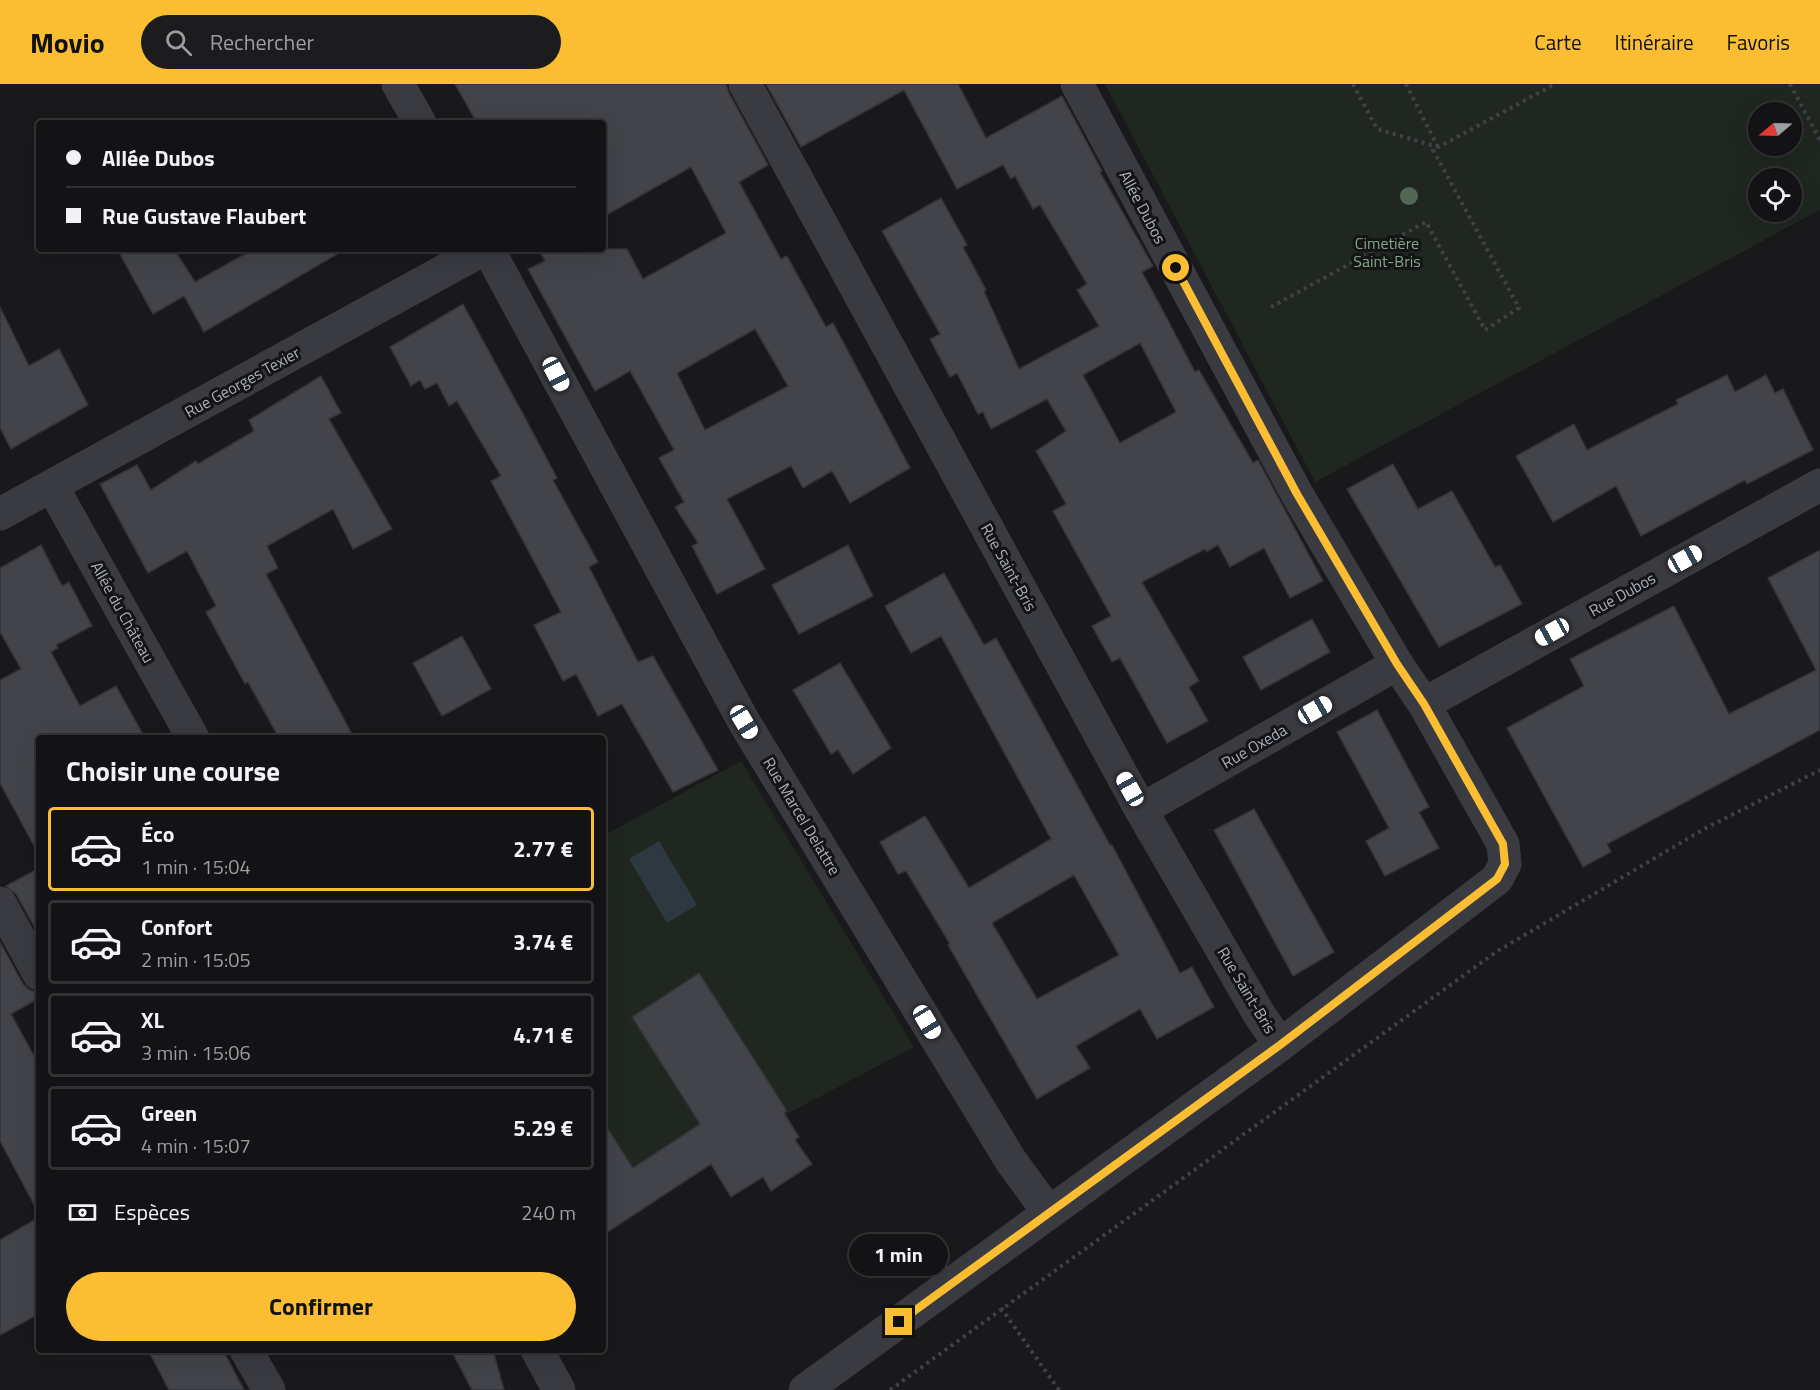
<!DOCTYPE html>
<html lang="fr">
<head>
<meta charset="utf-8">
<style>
	:root { --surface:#131315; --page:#1c1c1e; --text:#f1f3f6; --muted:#9d9ea0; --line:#323234; --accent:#fbbe32 }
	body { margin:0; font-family:"Titillium Web",sans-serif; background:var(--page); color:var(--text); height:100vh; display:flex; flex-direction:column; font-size:22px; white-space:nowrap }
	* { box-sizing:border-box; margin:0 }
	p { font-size:20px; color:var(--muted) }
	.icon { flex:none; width:33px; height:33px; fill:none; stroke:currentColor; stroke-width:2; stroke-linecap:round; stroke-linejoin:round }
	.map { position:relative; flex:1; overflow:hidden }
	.details { position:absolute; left:36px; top:651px; width:570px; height:618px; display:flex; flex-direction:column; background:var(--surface); border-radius:6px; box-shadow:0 6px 24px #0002,0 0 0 2px var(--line) }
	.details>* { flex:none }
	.banner { position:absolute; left:36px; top:36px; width:570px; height:132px; border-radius:6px; box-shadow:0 6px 24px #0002,0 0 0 2px var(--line); display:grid; align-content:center; height:132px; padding:0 30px; background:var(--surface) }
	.needle { width:39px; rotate:251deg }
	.fabs { position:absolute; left:1748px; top:18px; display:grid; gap:12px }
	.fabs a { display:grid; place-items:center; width:54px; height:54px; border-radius:50%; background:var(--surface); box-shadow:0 6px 24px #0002,0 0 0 2px var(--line); font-size:30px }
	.end { position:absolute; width:27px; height:27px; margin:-14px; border:8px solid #fbbe32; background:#111; box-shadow:0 0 0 3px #111 }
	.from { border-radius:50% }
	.bubble { position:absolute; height:42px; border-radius:21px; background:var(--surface); box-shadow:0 6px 24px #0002,0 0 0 2px var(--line); font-size:20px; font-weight:700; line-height:42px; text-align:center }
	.car { position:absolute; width:18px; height:36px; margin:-18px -9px; border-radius:8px; box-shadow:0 0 4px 2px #0007; background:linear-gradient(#fff 24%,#345 0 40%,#fff 0 76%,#345 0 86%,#fff 0) }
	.banner b { display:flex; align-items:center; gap:21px; height:57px; font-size:22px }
	.banner b+b { border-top:2px solid var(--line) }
	.banner i { width:15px; height:15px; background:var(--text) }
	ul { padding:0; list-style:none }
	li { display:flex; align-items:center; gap:18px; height:84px; margin:0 12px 9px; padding:0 18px; border:3px solid var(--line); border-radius:6px }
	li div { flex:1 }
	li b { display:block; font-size:22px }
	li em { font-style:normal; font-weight:700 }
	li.selected { border-color:var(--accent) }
	li>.icon { width:54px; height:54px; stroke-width:1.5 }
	h2 { padding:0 30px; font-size:27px; line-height:72px }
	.pay { display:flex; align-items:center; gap:15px; height:66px; padding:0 30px; font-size:22px }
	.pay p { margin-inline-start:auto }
	.cta { display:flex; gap:12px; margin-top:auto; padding:12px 30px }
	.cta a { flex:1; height:69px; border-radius:36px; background:var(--accent); color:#111; font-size:24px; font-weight:700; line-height:69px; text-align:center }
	header { display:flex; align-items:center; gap:36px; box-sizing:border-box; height:84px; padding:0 30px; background:var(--accent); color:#111 }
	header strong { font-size:28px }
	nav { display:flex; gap:33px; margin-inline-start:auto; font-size:21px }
	.search { width:420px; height:54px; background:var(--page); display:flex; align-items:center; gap:15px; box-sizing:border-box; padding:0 21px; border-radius:33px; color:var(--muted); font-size:22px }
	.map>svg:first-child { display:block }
	.green { fill:#1f2720; fill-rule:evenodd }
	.water { fill:#2e3841 }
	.building { fill:#434449; stroke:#333338; stroke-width:1.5; fill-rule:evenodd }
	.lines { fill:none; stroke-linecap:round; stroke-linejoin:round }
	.path { stroke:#404248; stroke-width:4; stroke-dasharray:3 4.5; stroke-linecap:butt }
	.street { stroke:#3a3b41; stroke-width:33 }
	.tree { fill:#526756 }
	.route { stroke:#fbbe32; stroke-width:8 }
	.labels { text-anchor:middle; stroke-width:6; stroke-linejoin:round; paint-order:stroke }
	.street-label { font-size:16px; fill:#abb0bc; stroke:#141417 }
	.park-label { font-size:16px; fill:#81a785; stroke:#141417 }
</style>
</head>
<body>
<header>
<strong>Movio</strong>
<div class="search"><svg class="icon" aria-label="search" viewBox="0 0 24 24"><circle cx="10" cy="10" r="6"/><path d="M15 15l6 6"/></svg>Rechercher</div>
<nav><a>Carte</a><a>Itinéraire</a><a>Favoris</a></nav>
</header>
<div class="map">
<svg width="1820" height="1306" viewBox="0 0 1820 1306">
	<rect width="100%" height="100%" fill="#19191c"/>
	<g class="green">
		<path d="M1105 0H1820V126L1315 398ZM1758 28H1791V62H1758ZM1758 94H1791V128H1758Z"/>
		<path d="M741 677 914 963 785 1031 619 1142 603 1115V752Z"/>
	</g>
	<path class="water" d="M659 757 697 821 667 839 629 775Z"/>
	<g class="building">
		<path d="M455 0H726L729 9 768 81 739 98 781 175 787 172 826 243 833 239 910 384 850 419 832 387 803 404 791 382 727 415 765 485 717 510 692 462 698 459 675 423 684 418 659 374 674 366 630 287 595 307 528 185 545 177 538 165H627L643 195 726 149 691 83 603 133V39H477ZM755 245 788 302 705 346 677 289Z"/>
		<path d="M766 0H958L986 54 1062 12 1102 87 1100 88 1153 182 1142 188 1161 223 1195 288 1199 286 1253 379 1258 376 1323 497 1290 514 1264 464 1230 483 1218 461 1206 468 1205 465 1142 498 1199 597 1189 603 1208 637 1167 659 1120 574 1112 578 1092 542 1111 532 1053 427 1066 420 1036 367 1066 347 1047 315 991 345 983 328 978 330 957 289 950 293 930 255 940 250 882 147 941 114 967 161 963 163 986 206 984 207 1019 285 1099 242 1077 206 1087 200 1040 121 1033 125 1015 92 1011 95 1003 81 957 105 904 6 801 63ZM1140 259 1176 328 1120 359 1083 291Z"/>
		<path d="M117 165H174L195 198 254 165H346L204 248 184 212 153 230Z"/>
		<path d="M463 220 523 330 557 394 553 396 598 478 589 483 638 578 653 572 718 686 673 708 622 620 598 632 576 590 563 597 534 541 561 528 491 397 501 392 457 317 449 322 437 299 425 305 420 296 411 302 390 263Z"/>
		<path d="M0 223 29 282 59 265 88 321 11 365 0 344Z"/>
		<path d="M1727 291 1735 308 1766 291 1775 309 1783 305 1813 366 1747 400 1745 396 1641 452 1616 402 1553 438 1516 372 1574 340 1587 366 1678 320 1676 316Z"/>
		<path d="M321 292 341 329 329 335 392 445 353 465 333 425 267 462 278 484 266 490 354 654H279L248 598 245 600 206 528 216 522 187 467 148 489 100 400 137 381 151 406 196 377 198 380 254 347 249 336Z"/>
		<path d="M1393 380 1418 425 1452 407 1495 483 1500 481 1522 520 1439 563 1347 405Z"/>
		<path d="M41 461 62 502 69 498 92 542 56 561 58 564 51 568 80 622 116 602 145 654H39V771L0 699V596L21 585 0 548V484Z"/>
		<path d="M848 461 873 512 799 550 772 501Z"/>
		<path d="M1820 466V646L1607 760 1611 768 1583 783 1507 644 1584 602 1570 575 1674 522 1729 630 1816 586 1768 494Z"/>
		<path d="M944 489 984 561 996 554 1110 761H1112L1180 889 1192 883 1214 923 1157 955 1140 925 1076 962 1090 984 1037 1015 948 861 950 860 906 787 898 790 880 758 925 732 969 804 1051 755 941 552 911 569 885 522ZM1074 791 1119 871 1037 915 992 839Z"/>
		<path d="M1312 535 1330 568 1261 606 1243 573Z"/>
		<path d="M462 552 491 605 442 632 413 579Z"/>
		<path d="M840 579 891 664 853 690 838 666 831 670 793 606Z"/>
		<path d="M1377 626 1429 723 1419 728 1439 764 1385 792 1366 757 1389 744 1337 648Z"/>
		<path d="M1254 725 1334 868 1293 892 1214 746Z"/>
		<path d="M39 784V851L16 810 6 802Z"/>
		<path d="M0 858 23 900 30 906 39 909V914L11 930 39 981V1130L0 1057Z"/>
		<path d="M699 889 787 1027 784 1029 799 1053 795 1056 812 1080 771 1107 763 1093 731 1113 711 1080 603 1151V1037L633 1084 700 1040 632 933Z"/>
		<path d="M39 1133V1230L0 1251V1156Z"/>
		<path d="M148 1266H223L244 1306H169Z"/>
		<path d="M451 1266H493L504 1306H472Z"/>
	</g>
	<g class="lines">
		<g class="path">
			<path d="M1353 0 1377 45 1438 63"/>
			<path d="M1406 0 1438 63"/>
			<path d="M1790 0 1820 56"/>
			<path d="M1271 223 1426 138 1485 246 1519 224 1433 66 1555 0"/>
			<path d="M1001 1224 1059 1306"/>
			<path d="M890 1306 1496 868 1704 745 1820 686"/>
		</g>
		<g class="street">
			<path d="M398 0 420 39"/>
			<path d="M745 0 1141 726 1259 930 1280 961"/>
			<path d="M488 165 744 638 1011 1077 1049 1129"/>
			<path d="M52 402 193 654"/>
			<path d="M0 430 484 165"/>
			<path d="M1424 620 1820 401"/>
			<path d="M1141 726 1397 580"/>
			<path d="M0 819 39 890"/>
			<path d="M246 1266 269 1306"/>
			<path d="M537 1266 559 1306"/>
			<path d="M805 1306 1280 961 1497 795 1505 780 1503 760 1424 620 1397 580 1297 410 1077 0"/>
		</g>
	</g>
	<circle class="tree" cx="1409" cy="112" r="9"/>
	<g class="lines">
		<path class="route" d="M899 1238 1280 961 1497 795 1505 780 1503 760 1424 620 1397 580 1297 410 1176 184"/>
	</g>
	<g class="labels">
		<g class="street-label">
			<text transform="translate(1143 123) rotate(62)" y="6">Allée Dubos</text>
			<text transform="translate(242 298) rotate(-29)" y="6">Rue Georges Texier</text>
			<text transform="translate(1009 483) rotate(61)" y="6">Rue Saint-Bris</text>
			<text transform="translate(1622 510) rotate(-29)" y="6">Rue Dubos</text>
			<text transform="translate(123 528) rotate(61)" y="6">Allée du Château</text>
			<text transform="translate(1254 662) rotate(-30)" y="6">Rue Oxeda</text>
			<text transform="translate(802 732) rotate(59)" y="6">Rue Marcel Delattre</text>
			<text transform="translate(1247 906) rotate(59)" y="6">Rue Saint-Bris</text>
		</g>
		<g class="park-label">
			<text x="1387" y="165">Cimetière<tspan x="1387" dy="18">Saint-Bris</tspan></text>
		</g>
	</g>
</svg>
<div class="fabs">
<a><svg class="needle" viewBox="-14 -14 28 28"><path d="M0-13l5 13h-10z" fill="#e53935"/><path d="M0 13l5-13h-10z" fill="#9d9ea0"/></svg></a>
<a><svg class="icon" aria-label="locate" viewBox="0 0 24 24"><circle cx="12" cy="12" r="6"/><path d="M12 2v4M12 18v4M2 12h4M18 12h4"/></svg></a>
</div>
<i class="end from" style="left:1176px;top:184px"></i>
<i class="end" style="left:899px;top:1238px"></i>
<div class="bubble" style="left:849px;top:1150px;width:99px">1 min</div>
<i class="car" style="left:556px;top:290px;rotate:152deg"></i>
<i class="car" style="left:1685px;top:475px;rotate:61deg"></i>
<i class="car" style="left:1552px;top:548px;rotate:241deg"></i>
<i class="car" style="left:1315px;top:626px;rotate:60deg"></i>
<i class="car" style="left:744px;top:638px;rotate:149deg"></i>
<i class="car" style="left:1130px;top:705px;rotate:331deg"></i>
<i class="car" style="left:927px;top:938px;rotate:149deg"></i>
<div class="banner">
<b><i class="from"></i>Allée Dubos</b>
<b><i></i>Rue Gustave Flaubert</b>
</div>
<section class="details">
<h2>Choisir une course</h2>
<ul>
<li class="selected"><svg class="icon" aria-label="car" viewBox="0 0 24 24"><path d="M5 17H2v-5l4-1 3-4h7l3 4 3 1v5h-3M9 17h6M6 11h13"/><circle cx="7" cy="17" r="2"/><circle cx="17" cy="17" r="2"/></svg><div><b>Éco</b><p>1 min · 15:04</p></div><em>2.77 €</em></li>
<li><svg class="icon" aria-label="car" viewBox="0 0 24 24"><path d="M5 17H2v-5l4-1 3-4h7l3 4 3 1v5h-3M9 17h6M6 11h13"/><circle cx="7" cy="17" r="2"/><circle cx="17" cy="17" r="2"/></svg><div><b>Confort</b><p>2 min · 15:05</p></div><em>3.74 €</em></li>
<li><svg class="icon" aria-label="car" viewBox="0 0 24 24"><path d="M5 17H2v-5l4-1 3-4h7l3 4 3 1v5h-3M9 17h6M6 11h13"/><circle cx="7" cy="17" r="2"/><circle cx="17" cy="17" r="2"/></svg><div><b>XL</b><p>3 min · 15:06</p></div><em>4.71 €</em></li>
<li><svg class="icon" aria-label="car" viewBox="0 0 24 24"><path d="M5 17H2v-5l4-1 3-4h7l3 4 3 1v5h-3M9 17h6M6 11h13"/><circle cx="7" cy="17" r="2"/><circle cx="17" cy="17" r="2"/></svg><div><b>Green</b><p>4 min · 15:07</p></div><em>5.29 €</em></li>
</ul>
<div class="pay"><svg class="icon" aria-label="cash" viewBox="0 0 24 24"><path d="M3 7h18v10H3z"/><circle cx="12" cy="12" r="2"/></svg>Espèces<p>240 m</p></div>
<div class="cta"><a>Confirmer</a></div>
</section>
</div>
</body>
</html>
